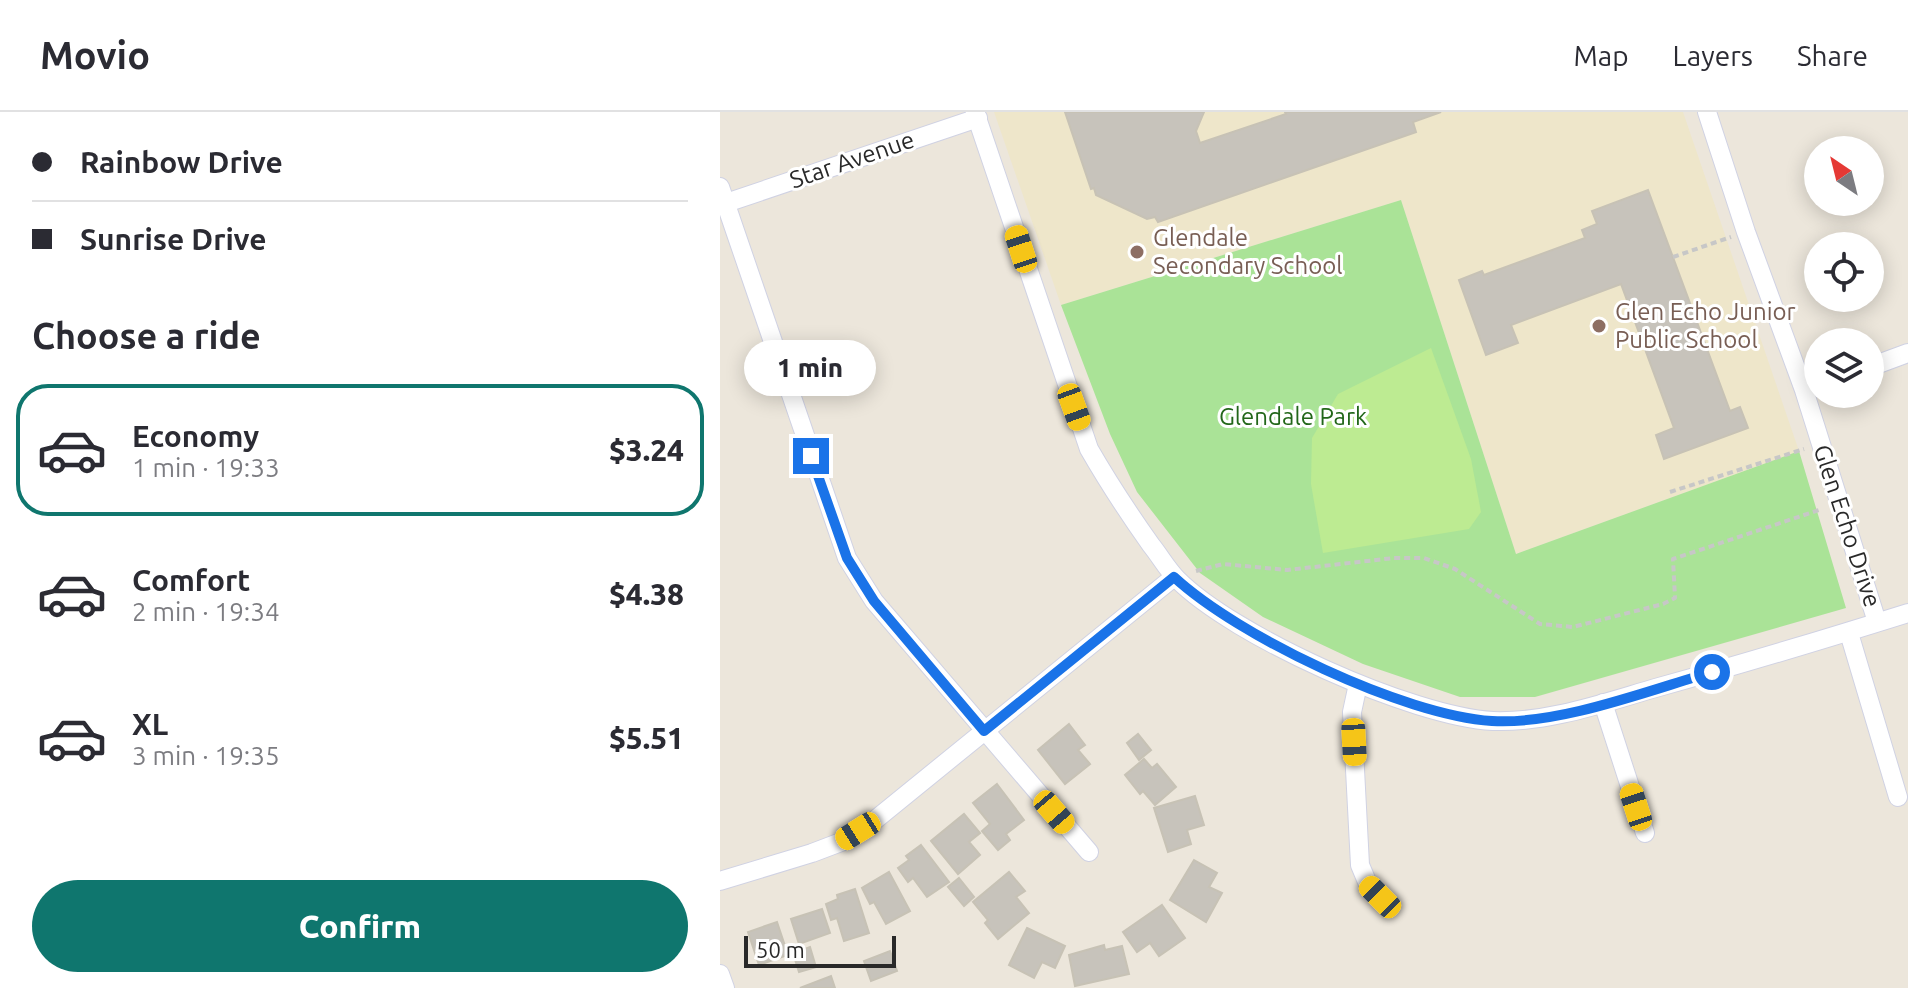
<!DOCTYPE html>
<html lang="en">
<head>
<meta charset="utf-8">
<style>
	:root { --surface:#fff; --page:#f2f2f3; --text:#2b2b33; --muted:#7c7c81; --line:#e1e1e2; --accent:#0f766e }
	body { margin:0; font-family:Ubuntu,sans-serif; background:var(--page); color:var(--text); height:100vh; display:flex; flex-direction:column; font-size:30px; white-space:nowrap }
	* { box-sizing:border-box; margin:0 }
	p { font-size:26px; color:var(--muted) }
	.icon { flex:none; width:44px; height:44px; fill:none; stroke:currentColor; stroke-width:2; stroke-linecap:round; stroke-linejoin:round }
	.map { position:relative; flex:1; overflow:hidden }
	.drawer { display:flex; flex-direction:column; background:var(--surface); width:720px }
	.drawer>* { flex:none }
	.banner { display:grid; align-content:center; height:176px; padding:0 32px; background:var(--surface) }
	.needle { width:52px; rotate:325deg }
	.tools { position:absolute; left:1084px; top:24px; display:grid; gap:16px }
	.tools a { display:grid; place-items:center; width:80px; height:80px; border-radius:50%; background:var(--surface); box-shadow:0 4px 20px #0003; font-size:40px }
	.scale { position:absolute; left:24px; bottom:20px; width:152px; box-sizing:border-box; padding-left:8px; border:4px solid #292929; border-top:0; font-size:22px; line-height:28px; white-space:nowrap; color:#292929; -webkit-text-stroke:6px #fff; paint-order:stroke }
	.end { position:absolute; width:36px; height:36px; margin:-18px; border:10px solid #1a73e8; background:#fff; box-shadow:0 0 0 4px #fff }
	.from { border-radius:50% }
	.bubble { position:absolute; height:56px; border-radius:28px; background:var(--surface); box-shadow:0 4px 20px #0003; font-size:26px; font-weight:800; line-height:56px; text-align:center }
	.car { position:absolute; width:24px; height:48px; margin:-24px -12px; border-radius:10px; box-shadow:0 0 6px 2px #0007; background:linear-gradient(#f5c518 24%,#345 0 40%,#f5c518 0 76%,#345 0 86%,#f5c518 0) }
	.banner b { display:flex; align-items:center; gap:28px; height:76px; font-size:30px }
	.banner b+b { border-top:2px solid var(--line) }
	.banner i { width:20px; height:20px; background:var(--text) }
	ul { padding:0; list-style:none }
	li { display:flex; align-items:center; gap:24px; height:132px; margin:0 16px 12px; padding:0 16px; border:4px solid transparent; border-radius:32px }
	li div { flex:1 }
	li b { display:block; font-size:30px }
	li em { font-style:normal; font-weight:800 }
	li.selected { border-color:var(--accent) }
	li>.icon { width:72px; height:72px; stroke-width:1.5 }
	h2 { padding:0 32px; font-size:36px; line-height:96px }
	.primary-button { display:flex; gap:16px; margin-top:auto; padding:16px 32px }
	.primary-button a { flex:1; height:92px; border-radius:48px; background:var(--accent); color:#fff; font-size:32px; font-weight:800; line-height:92px; text-align:center }
	header { display:flex; align-items:center; gap:48px; box-sizing:border-box; height:112px; padding:0 40px; background:var(--surface); border-bottom:2px solid var(--line) }
	header strong { font-size:38px }
	nav { display:flex; gap:44px; margin-inline-start:auto; font-size:28px }
	main { display:flex; flex:1; min-height:0 }
	.map>svg:first-child { display:block }
	.education { fill:#eee6ca }
	.green { fill:#aae397 }
	.pitch { fill:#bdeb92 }
	.building { fill:#c7c3bb; stroke:#c7c2b5; stroke-width:2 }
	.lines { fill:none; stroke-linecap:round; stroke-linejoin:round }
	.street-casing { stroke:#d0d2e3; stroke-width:20 }
	.path { stroke:#c7c7c7; stroke-width:4; stroke-dasharray:6 4; stroke-linecap:butt }
	.street { stroke:#fff; stroke-width:18 }
	.route { stroke:#1a73e8; stroke-width:10 }
	.education-dot { fill:#8d6e63; stroke:#fff; stroke-width:3 }
	.labels { text-anchor:middle; stroke-width:6; stroke-linejoin:round; paint-order:stroke }
	.street-label { font-size:24px; fill:#292929; stroke:#fff }
	.education-label { font-size:24px; fill:#785e54; stroke:#fff; text-anchor:start }
	.park-label { font-size:24px; fill:#226719; stroke:#fff }
</style>
</head>
<body>
<header>
<strong>Movio</strong>
<nav><a>Map</a><a>Layers</a><a>Share</a></nav>
</header>
<main>
<section class="drawer">
<div class="banner">
<b><i class="from"></i>Rainbow Drive</b>
<b><i></i>Sunrise Drive</b>
</div>
<h2>Choose a ride</h2>
<ul>
<li class="selected"><svg class="icon" aria-label="car" viewBox="0 0 24 24"><path d="M5 17H2v-5l4-1 3-4h7l3 4 3 1v5h-3M9 17h6M6 11h13"/><circle cx="7" cy="17" r="2"/><circle cx="17" cy="17" r="2"/></svg><div><b>Economy</b><p>1 min · 19:33</p></div><em>$3.24</em></li>
<li><svg class="icon" aria-label="car" viewBox="0 0 24 24"><path d="M5 17H2v-5l4-1 3-4h7l3 4 3 1v5h-3M9 17h6M6 11h13"/><circle cx="7" cy="17" r="2"/><circle cx="17" cy="17" r="2"/></svg><div><b>Comfort</b><p>2 min · 19:34</p></div><em>$4.38</em></li>
<li><svg class="icon" aria-label="car" viewBox="0 0 24 24"><path d="M5 17H2v-5l4-1 3-4h7l3 4 3 1v5h-3M9 17h6M6 11h13"/><circle cx="7" cy="17" r="2"/><circle cx="17" cy="17" r="2"/></svg><div><b>XL</b><p>3 min · 19:35</p></div><em>$5.51</em></li>
</ul>
<div class="primary-button"><a>Confirm</a></div>
</section>
<div class="map">
<svg width="1188" height="876" viewBox="0 0 1188 876">
	<rect width="100%" height="100%" fill="#ece6db"/>
	<path class="education" d="M274 0H963L1079 339 796 442 681 88 341 193Z"/>
	<path class="green" d="M681 88 796 442 1079 339 1126 496 815 585H740L643 552 543 505 480 461 417 380 390 322 341 193Z"/>
	<path class="pitch" d="M711 236 751 347 761 400 749 417 603 441 591 372 592 326 618 282Z"/>
	<g class="building">
		<path d="M345 0H484L476 19 480 31 566 2 565 0H721L693 10 696 20 438 110 435 105 427 107 376 83 374 76 371 77Z"/>
		<path d="M928 78 1010 299 1020 295 1028 316 944 347 936 323 954 316 901 172 791 213 798 231 766 243 739 168 762 159 764 163 865 126 862 118 877 112 872 99Z"/>
		<path d="M349 612 365 633 358 638 370 652 345 672 318 638Z"/>
		<path d="M418 622 431 638 419 648 407 631Z"/>
		<path d="M424 647 432 656 437 652 456 675 435 693 423 679 420 682 405 663Z"/>
		<path d="M277 672 304 708 286 722 290 728 278 738 262 719 270 712 253 691Z"/>
		<path d="M475 684 484 713 467 718 471 732 448 740 434 696Z"/>
		<path d="M244 702 260 721 249 730 260 743 238 762 211 729Z"/>
		<path d="M201 733 229 770 207 785 193 766 188 770 178 756 189 748 186 744Z"/>
		<path d="M474 748 497 761 489 775 502 781 486 810 450 788Z"/>
		<path d="M169 760 190 799 166 812 154 790 150 792 142 776Z"/>
		<path d="M289 760 305 779 296 785 309 801 278 827 265 811 268 808 253 790Z"/>
		<path d="M239 766 254 785 244 794 228 775Z"/>
		<path d="M135 777 149 821 124 829 117 806 111 808 106 792 118 787 117 783Z"/>
		<path d="M442 793 465 826 439 844 430 831 417 840 403 820Z"/>
		<path d="M102 797 110 821 79 832 71 807Z"/>
		<path d="M57 810 68 843 39 853 28 820Z"/>
		<path d="M307 816 345 834 335 856 322 850 314 866 289 853Z"/>
		<path d="M384 833 385 838 402 834 409 862 355 874 349 843Z"/>
		<path d="M90 835 96 855 79 860 73 841Z"/>
		<path d="M170 839 177 859 151 869 144 849Z"/>
		<path d="M111 864 115 876H80Z"/>
	</g>
	<g class="lines">
		<g class="street-casing">
			<g id="street">
				<path d="M255 0 369 337C388 370 409 402 431 433 440 444 447 457 457 467 513 524 693 605 773 609 829 611 886 590 939 575 1022 552 1105 527 1188 501"/>
				<path d="M987 0 1026 120 1084 278 1157 510"/>
				<path d="M0 75 127 446 154 489 369 740"/>
				<path d="M6 91 258 6"/>
				<path d="M1150 255 1188 241"/>
				<path d="M1129 521 1178 685"/>
				<path d="M638 572 632 600 640 753 648 772 660 785"/>
				<path d="M883 591 925 721"/>
				<path d="M0 769 92 741 121 730 155 708 454 465"/>
				<path d="M0 862 5 876"/>
			</g>
		</g>
		<g class="path">
			<path d="M953 145 1011 125"/>
			<path d="M950 380 1084 337"/>
			<path d="M476 459 503 452 567 458 674 446H704L735 457 820 512 853 515 943 492 955 486 953 447 1102 397"/>
		</g>
		<use href="#street" class="street"/>
	</g>
	<g class="lines">
		<path class="route" d="M91 344 127 446 154 489 264 619 454 465C519 525 683 603 772 609 839 613 927 579 992 560"/>
	</g>
	<g class="education-dot">
		<circle cx="417" cy="140" r="8"/>
		<circle cx="879" cy="214" r="8"/>
	</g>
	<g class="labels">
		<g class="street-label">
			<text transform="translate(132 48) rotate(-19)" y="8">Star Avenue</text>
			<text transform="translate(1127 414) rotate(72)" y="8">Glen Echo Drive</text>
		</g>
		<g class="education-label">
			<text x="433" y="134">Glendale<tspan x="433" dy="28">Secondary School</tspan></text>
			<text x="895" y="208">Glen Echo Junior<tspan x="895" dy="28">Public School</tspan></text>
		</g>
		<g class="park-label">
			<text x="573" y="313">Glendale Park</text>
		</g>
	</g>
</svg>
<div class="tools">
<a><svg class="needle" viewBox="-14 -14 28 28"><path d="M0-13l5 13h-10z" fill="#e53935"/><path d="M0 13l5-13h-10z" fill="#7c7c81"/></svg></a>
<a><svg class="icon" aria-label="locate" viewBox="0 0 24 24"><circle cx="12" cy="12" r="6"/><path d="M12 2v4M12 18v4M2 12h4M18 12h4"/></svg></a>
<a><svg class="icon" aria-label="layers" viewBox="0 0 24 24"><path d="M12 4l9 5-9 5-9-5zM3 14l9 5 9-5"/></svg></a>
</div>
<div class="scale">50 m</div>
<i class="end from" style="left:992px;top:560px"></i>
<i class="end" style="left:91px;top:344px"></i>
<div class="bubble" style="left:24px;top:228px;width:132px">1 min</div>
<i class="car" style="left:301px;top:137px;rotate:342deg"></i>
<i class="car" style="left:354px;top:295px;rotate:160deg"></i>
<i class="car" style="left:634px;top:630px;rotate:177deg"></i>
<i class="car" style="left:916px;top:695px;rotate:342deg"></i>
<i class="car" style="left:334px;top:700px;rotate:139deg"></i>
<i class="car" style="left:138px;top:719px;rotate:238deg"></i>
<i class="car" style="left:660px;top:785px;rotate:315deg"></i>
</div>
</main>
</body>
</html>
